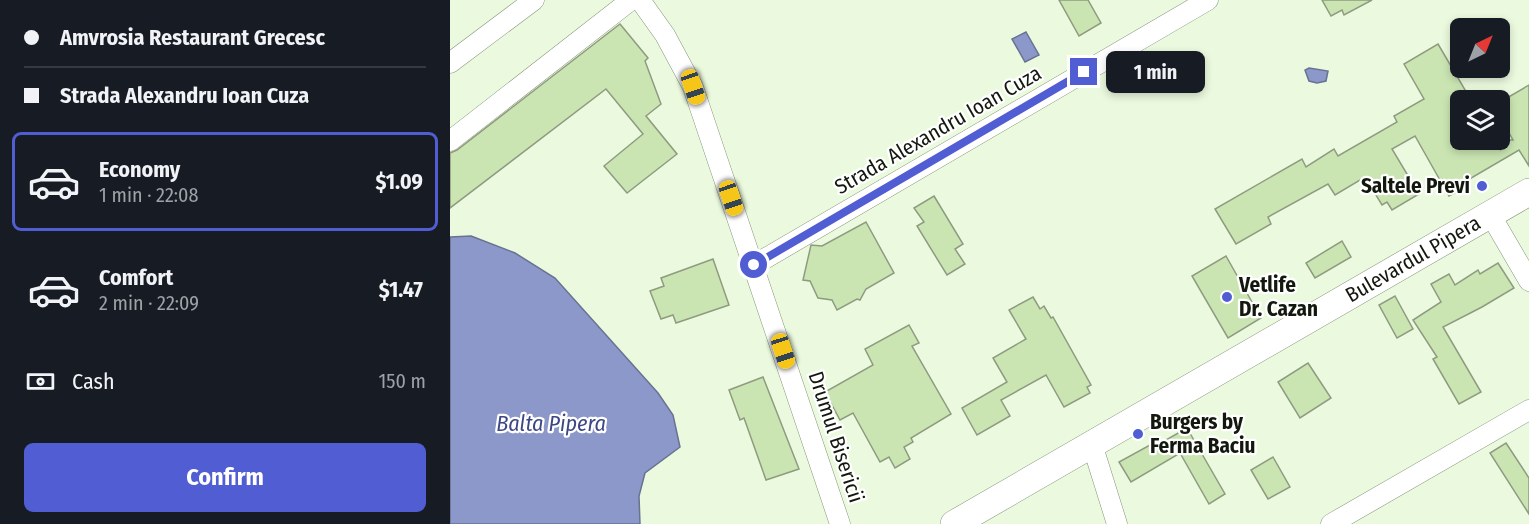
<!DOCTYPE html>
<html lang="en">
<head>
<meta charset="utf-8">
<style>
	:root { --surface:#171b24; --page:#20242c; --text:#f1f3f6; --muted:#9ea1a6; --line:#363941; --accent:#515dd3 }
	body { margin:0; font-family:"Fira Sans Condensed",sans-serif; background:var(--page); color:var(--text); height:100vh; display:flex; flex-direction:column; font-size:22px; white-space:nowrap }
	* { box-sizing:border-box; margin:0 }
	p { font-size:20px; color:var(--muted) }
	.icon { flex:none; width:33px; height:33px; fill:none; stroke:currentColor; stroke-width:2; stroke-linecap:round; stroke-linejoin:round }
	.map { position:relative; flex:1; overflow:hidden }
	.details { display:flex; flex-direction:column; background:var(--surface); width:450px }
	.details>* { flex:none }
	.hud { display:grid; align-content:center; height:132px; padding:0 24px; background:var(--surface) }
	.needle { width:39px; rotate:43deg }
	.buttons { position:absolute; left:1000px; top:18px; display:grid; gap:12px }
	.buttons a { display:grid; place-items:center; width:60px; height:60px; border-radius:9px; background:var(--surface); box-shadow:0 3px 9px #0003; font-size:30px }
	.end { position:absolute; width:27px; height:27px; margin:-14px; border:8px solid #515dd3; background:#fff; box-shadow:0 0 0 3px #fff }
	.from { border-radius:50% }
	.bubble { position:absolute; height:42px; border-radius:9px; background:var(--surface); box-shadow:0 3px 9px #0003; font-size:20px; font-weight:700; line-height:42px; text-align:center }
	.car { position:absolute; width:18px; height:36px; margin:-18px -9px; border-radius:8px; box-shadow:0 0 4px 2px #0007; background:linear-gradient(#f5c518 24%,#345 0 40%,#f5c518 0 76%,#345 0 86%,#f5c518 0) }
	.hud b { display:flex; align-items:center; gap:21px; height:57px; font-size:22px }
	.hud b+b { border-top:2px solid var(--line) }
	.hud i { width:15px; height:15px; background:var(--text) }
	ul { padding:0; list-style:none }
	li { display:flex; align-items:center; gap:18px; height:99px; margin:0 12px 9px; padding:0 12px; border:3px solid transparent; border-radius:9px }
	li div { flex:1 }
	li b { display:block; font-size:22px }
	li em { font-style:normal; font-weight:700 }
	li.selected { border-color:var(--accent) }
	li>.icon { width:54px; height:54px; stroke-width:1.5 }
	.pay { display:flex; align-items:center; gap:15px; height:66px; padding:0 24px; font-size:22px }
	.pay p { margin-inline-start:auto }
	.button { display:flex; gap:12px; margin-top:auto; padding:12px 24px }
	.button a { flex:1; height:69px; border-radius:9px; background:var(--accent); color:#fff; font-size:24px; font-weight:700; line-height:69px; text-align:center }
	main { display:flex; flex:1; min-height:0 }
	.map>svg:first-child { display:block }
	.water { fill:#8d98ca; stroke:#687292; stroke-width:1.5 }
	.building { fill:#cae5b2; stroke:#8e9b81; stroke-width:1.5 }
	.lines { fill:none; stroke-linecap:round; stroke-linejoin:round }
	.street-casing { stroke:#86947a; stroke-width:21 }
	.secondary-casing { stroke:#86947a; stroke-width:28 }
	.street { stroke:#fff; stroke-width:20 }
	.secondary { stroke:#fff; stroke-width:27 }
	.route { stroke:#515dd3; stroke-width:8 }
	.poi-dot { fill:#515dd3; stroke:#fff; stroke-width:2 }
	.labels { text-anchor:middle; stroke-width:4.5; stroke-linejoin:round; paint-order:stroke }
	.street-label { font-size:21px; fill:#13180e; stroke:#fff }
	.poi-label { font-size:21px; font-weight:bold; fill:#13180e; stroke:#fff; text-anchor:start }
	.water-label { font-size:22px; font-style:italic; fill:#3d4785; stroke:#fff }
</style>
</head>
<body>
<main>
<section class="details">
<div class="hud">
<b><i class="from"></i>Amvrosia Restaurant Grecesc</b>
<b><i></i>Strada Alexandru Ioan Cuza</b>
</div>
<ul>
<li class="selected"><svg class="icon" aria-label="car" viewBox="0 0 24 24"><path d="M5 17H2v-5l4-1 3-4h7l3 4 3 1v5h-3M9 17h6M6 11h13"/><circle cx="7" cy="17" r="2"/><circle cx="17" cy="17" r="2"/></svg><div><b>Economy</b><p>1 min · 22:08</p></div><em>$1.09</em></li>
<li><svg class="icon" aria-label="car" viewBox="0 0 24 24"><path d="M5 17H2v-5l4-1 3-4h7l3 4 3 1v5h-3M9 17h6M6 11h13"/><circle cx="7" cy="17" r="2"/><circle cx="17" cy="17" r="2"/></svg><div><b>Comfort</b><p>2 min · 22:09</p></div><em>$1.47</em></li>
</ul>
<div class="pay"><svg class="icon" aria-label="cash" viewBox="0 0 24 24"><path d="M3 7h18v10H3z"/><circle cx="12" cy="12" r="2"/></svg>Cash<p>150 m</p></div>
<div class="button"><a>Confirm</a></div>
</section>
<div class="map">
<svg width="1079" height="524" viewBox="0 0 1079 524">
	<rect width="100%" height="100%" fill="#ebfade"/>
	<g class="water">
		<path d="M576 32 589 55 575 62 562 39Z"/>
		<path d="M859 68 878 71 876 81 867 83 859 81 855 70Z"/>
		<path d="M21 236 65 253 105 278 208 393 223 415 230 447 195 473 189 496 190 524H0V237Z"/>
	</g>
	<g class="building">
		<path d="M609 0H638L651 23 629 36Z"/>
		<path d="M872 0H922L894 15 892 10 881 16Z"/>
		<path d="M170 24 198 58 195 61 211 104 196 116 227 154 177 193 154 166 193 134 156 89 0 208V153L7 150Z"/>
		<path d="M988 44 1021 100H1011V140H1044L1050 149V140H1063L1050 117V102L1079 85V166L1069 150 1016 181 1019 185 999 196 965 136 942 149 969 194 942 210 937 202 932 205 915 177 885 195 878 184 818 217 821 224 786 244 765 209 852 159 856 167 884 149 888 156 947 122 944 116 974 99 954 64Z"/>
		<path d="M484 196 513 244 505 249 515 264 497 275 467 226 474 222 464 208Z"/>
		<path d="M416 222 444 273 416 289 410 300 407 299 387 310 382 300 368 298 360 281 353 280 361 245 372 246Z"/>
		<path d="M892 241 901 257 865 278 856 263Z"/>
		<path d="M776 256 811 318 778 338 742 276Z"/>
		<path d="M263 259 279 305 226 323 223 315 211 319 200 291 214 286 211 278Z"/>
		<path d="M1048 263 1064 288 1032 307 993 327 1031 392 1009 404 983 359 987 357 963 320 991 302 981 284 999 274 1005 285 1028 270 1030 274Z"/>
		<path d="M945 296 963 329 947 338 929 305Z"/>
		<path d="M583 297 590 309 594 306 601 318 603 317 641 385 637 387 640 393 614 407 596 375 551 400 560 416 527 435 512 408 557 382 543 358 576 339 559 310Z"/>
		<path d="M459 325 469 343 462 346 501 414 461 438 463 442 454 447 460 459 445 468 439 457 430 462 403 413 390 420 375 392 423 365 415 349Z"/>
		<path d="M858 363 881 398 850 418 828 382Z"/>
		<path d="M313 377 349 469 316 480 294 418 290 420 279 390Z"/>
		<path d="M737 428 775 494 759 504 730 453 681 482 669 462 700 445 702 448Z"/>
		<path d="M1056 443 1079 478V514L1040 453Z"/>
		<path d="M823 457 840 487 818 499 801 470Z"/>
	</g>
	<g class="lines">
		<g class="street-casing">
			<g id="street">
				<path d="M190 0 215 35 243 87 390 524"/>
				<path d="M0 63 84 0"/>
				<path d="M0 141 181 0"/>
				<path d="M1040 214 1079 281"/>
				<path d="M304 265 758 0"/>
				<path d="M642 444 667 524"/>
				<path d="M881 524 1079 410"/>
			</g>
		</g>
		<g class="secondary-casing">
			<g id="secondary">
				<path id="s1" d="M504 524 1079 192"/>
			</g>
		</g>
		<use href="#street" class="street"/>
		<use href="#secondary" class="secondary"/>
	</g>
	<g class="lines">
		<path class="route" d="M304 265 634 72"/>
	</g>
	<g class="poi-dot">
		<circle cx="1032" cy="186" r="6"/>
		<circle cx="777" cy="297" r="6"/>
		<circle cx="688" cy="434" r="6"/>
	</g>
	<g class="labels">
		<g class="street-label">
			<text transform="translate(488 130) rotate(-30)" y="7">Strada Alexandru Ioan Cuza</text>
			<text dy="7" stroke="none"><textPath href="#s1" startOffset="530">Bulevardul Pipera</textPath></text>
			<text transform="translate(386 437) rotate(72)" y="7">Drumul Bisericii</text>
		</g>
		<g class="poi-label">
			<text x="1020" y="193" text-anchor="end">Saltele Previ</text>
			<text x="789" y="292">Vetlife<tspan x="789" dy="24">Dr. Cazan</tspan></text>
			<text x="700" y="429">Burgers by<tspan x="700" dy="24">Ferma Baciu</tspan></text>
		</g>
		<g class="water-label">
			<text x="101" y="431">Balta Pipera</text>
		</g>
	</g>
</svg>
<div class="buttons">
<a><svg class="needle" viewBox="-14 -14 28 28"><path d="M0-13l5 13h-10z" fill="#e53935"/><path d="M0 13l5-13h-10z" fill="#9ea1a6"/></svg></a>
<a><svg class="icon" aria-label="layers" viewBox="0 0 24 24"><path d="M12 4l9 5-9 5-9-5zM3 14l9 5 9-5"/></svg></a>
</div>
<i class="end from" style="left:304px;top:265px"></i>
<i class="end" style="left:634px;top:72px"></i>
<div class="bubble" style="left:656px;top:51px;width:99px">1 min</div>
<i class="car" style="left:243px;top:87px;rotate:161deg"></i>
<i class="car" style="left:281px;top:198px;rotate:161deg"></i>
<i class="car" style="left:333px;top:351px;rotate:162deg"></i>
</div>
</main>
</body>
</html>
